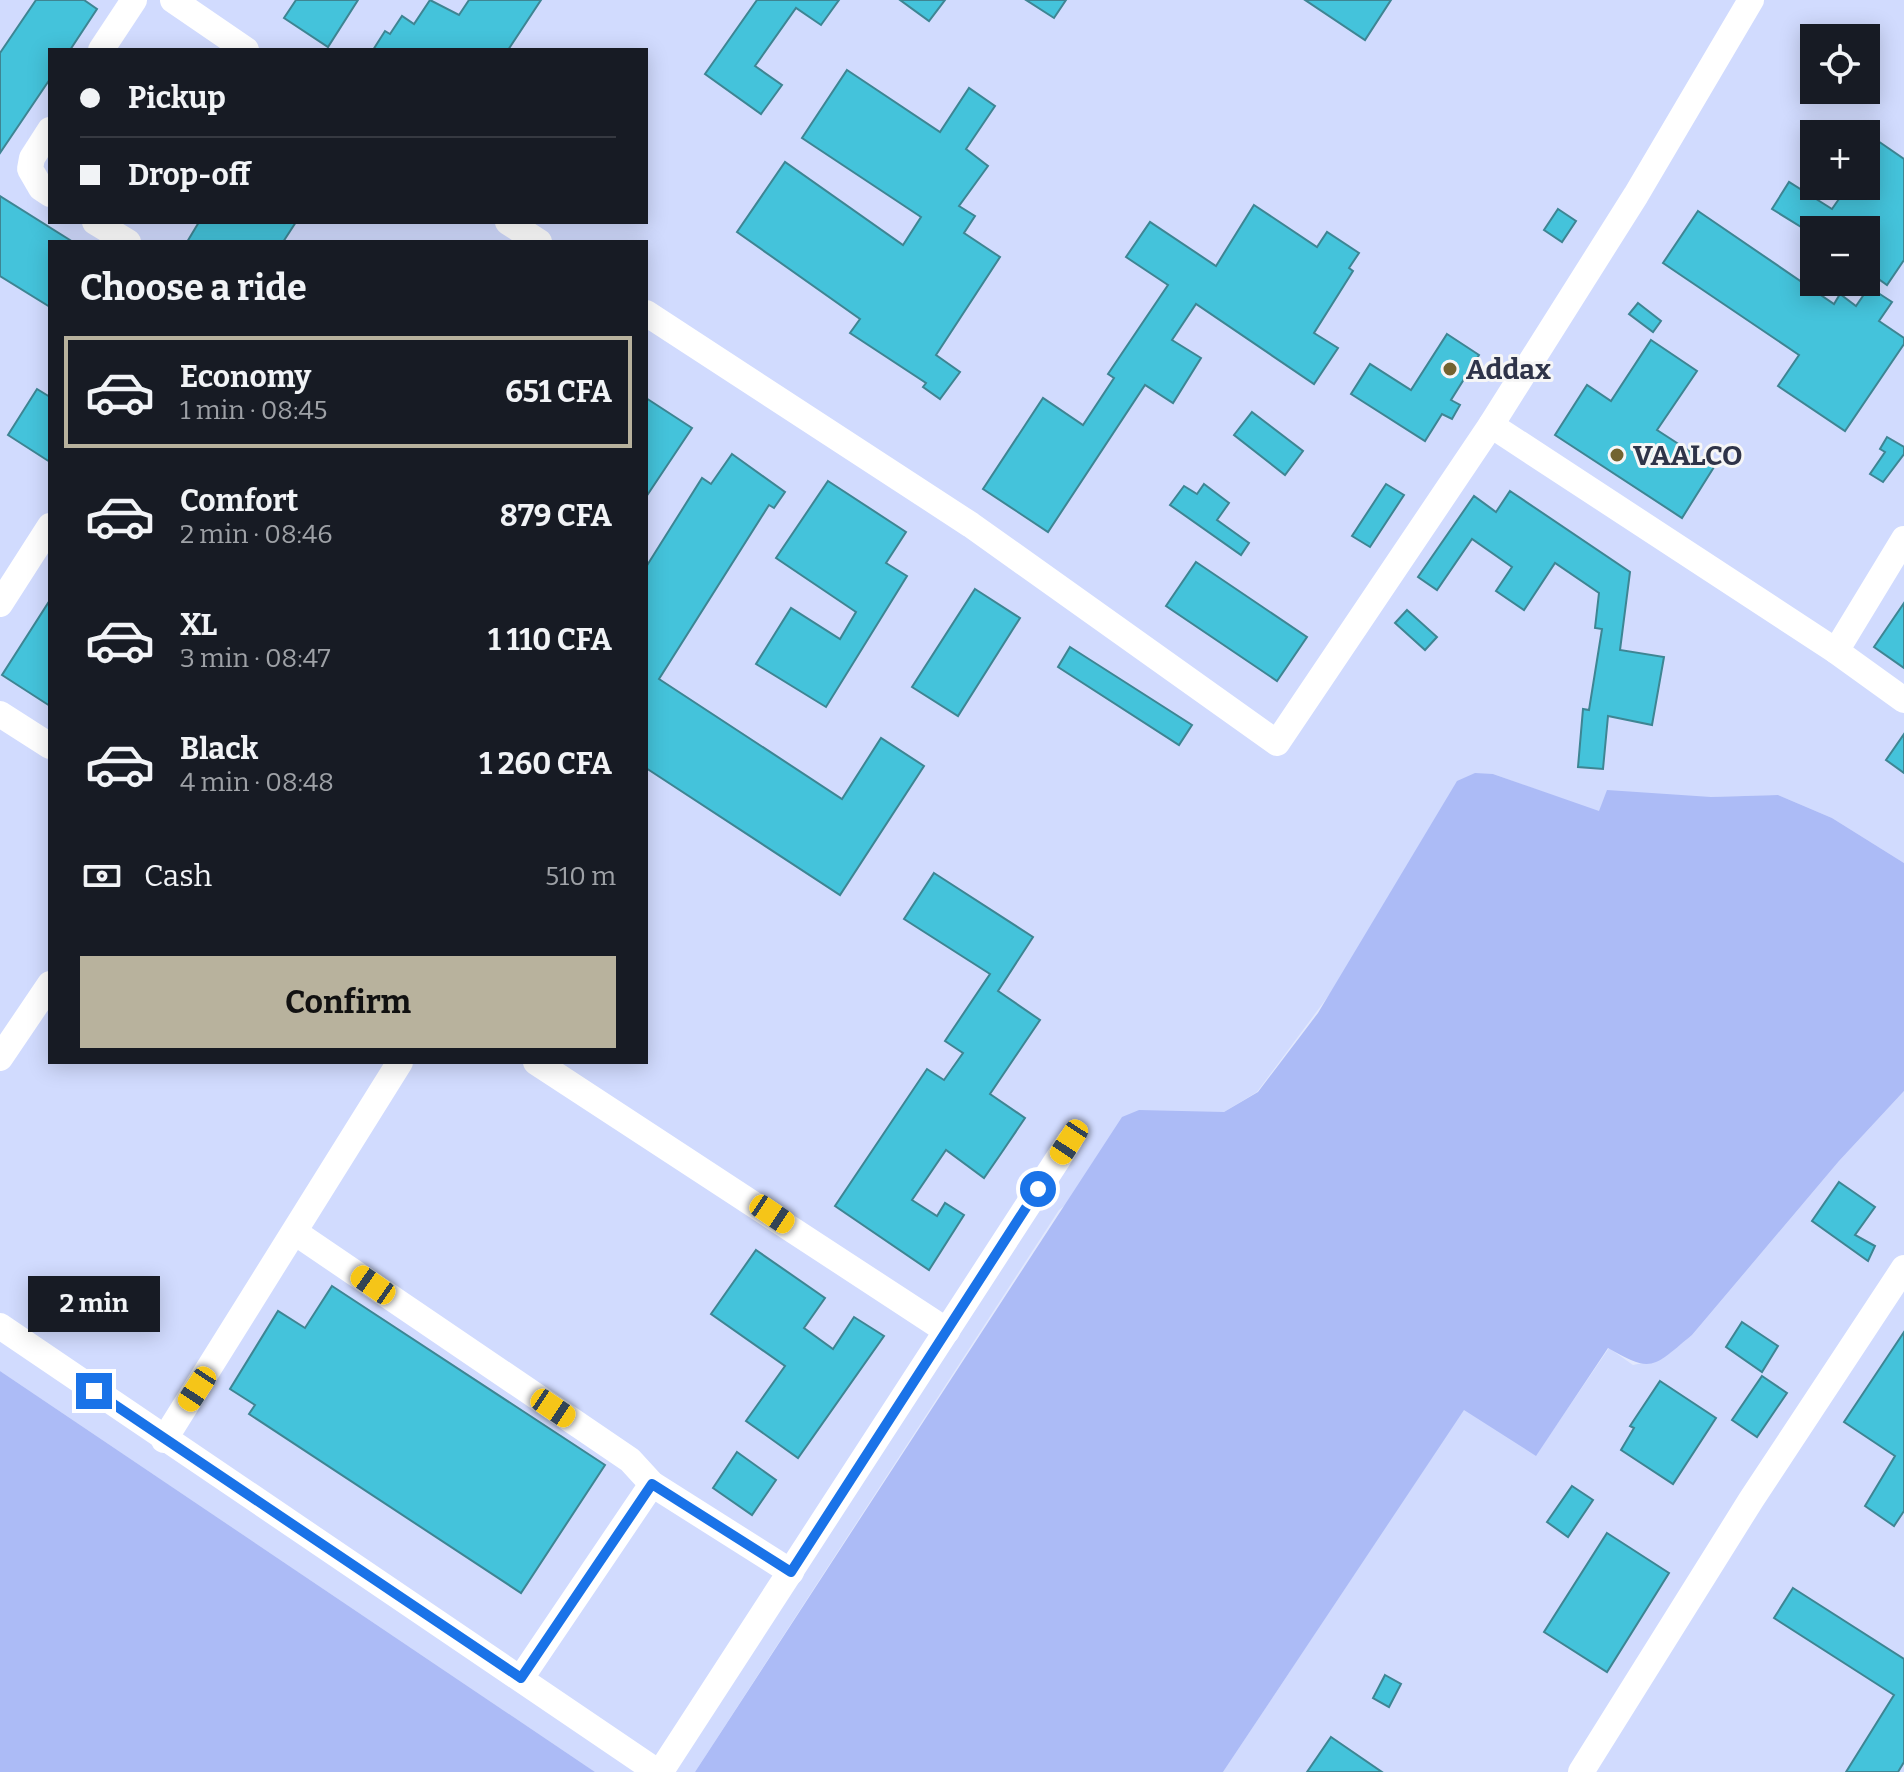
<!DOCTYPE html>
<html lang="en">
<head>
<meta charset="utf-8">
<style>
	:root { --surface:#171b24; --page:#20242c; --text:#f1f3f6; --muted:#9ea1a6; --line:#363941; --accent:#b8b29d }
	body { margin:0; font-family:Bitter,serif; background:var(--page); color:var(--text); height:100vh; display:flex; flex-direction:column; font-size:30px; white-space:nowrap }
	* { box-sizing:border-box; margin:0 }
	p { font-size:26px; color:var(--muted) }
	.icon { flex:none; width:44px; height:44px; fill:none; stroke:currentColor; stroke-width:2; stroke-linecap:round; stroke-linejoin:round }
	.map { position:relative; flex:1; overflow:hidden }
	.drawer { position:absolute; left:48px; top:240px; width:600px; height:824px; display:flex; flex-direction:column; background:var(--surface); border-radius:0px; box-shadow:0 4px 20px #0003 }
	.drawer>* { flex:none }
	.top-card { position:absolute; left:48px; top:48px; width:600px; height:176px; border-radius:0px; box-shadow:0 4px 20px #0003; display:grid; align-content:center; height:176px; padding:0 32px; background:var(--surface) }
	.tools { position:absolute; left:1800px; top:24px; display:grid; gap:16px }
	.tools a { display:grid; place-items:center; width:80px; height:80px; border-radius:0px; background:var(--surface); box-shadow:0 4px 20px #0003; font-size:40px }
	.end { position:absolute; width:36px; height:36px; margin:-18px; border:10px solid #1a73e8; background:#fff; box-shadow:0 0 0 4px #fff }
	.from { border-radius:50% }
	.bubble { position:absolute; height:56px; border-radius:0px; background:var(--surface); box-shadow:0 4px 20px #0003; font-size:26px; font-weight:700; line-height:56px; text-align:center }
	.car { position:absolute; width:24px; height:48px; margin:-24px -12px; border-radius:10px; box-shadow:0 0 6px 2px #0007; background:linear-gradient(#f5c518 24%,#345 0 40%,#f5c518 0 76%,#345 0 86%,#f5c518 0) }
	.top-card b { display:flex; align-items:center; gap:28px; height:76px; font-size:30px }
	.top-card b+b { border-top:2px solid var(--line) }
	.top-card i { width:20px; height:20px; background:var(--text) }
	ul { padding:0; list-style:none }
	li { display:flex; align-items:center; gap:24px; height:112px; margin:0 16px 12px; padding:0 16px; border:4px solid transparent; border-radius:0px }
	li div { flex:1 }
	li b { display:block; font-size:30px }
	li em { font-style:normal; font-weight:700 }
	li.current { border-color:var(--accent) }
	li>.icon { width:72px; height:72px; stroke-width:1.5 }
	h2 { padding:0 32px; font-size:36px; line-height:96px }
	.pay { display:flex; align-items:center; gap:20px; height:88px; padding:0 32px; font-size:30px }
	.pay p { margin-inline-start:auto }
	.action { display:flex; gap:16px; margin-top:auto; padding:16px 32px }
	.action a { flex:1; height:92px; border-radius:0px; background:var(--accent); color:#111; font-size:32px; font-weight:700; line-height:92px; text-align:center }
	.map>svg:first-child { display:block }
	.built { fill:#d1dbfe; fill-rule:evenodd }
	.water { fill:#acbbf6 }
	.building { fill:#44c3db; stroke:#3e8593; stroke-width:2 }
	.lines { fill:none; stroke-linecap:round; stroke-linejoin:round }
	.minor { stroke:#fff; stroke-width:26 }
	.route { stroke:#1a73e8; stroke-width:10 }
	.poi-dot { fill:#726330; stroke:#f6f6f6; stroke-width:3 }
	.labels { text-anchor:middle; stroke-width:6; stroke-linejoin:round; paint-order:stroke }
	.poi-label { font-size:28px; font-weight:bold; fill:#2f3449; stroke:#f6f6f6; text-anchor:start }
</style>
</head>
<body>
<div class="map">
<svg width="1904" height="1772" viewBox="0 0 1904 1772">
	<rect width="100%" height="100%" fill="#e2e8fd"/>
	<g class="built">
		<path d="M0 0H1904V863L1832 818 1778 795 1711 797 1599 812 1493 774 1257 1092 1224 1112H1183L1059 1210 695 1772H595L0 1371ZM1814 38H1866V90H1814ZM50 50H646V222H50ZM1814 134H1866V186H1814ZM1814 230H1866V282H1814ZM50 242H646V1062H50Z"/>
		<path d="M1904 1091V1772H1223L1464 1409 1536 1455 1609 1348 1633 1365 1662 1359 1692 1335 1839 1161Z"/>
	</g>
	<g class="water">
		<path d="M1475 773 1493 774 1599 811 1607 790 1711 797 1778 795 1832 818 1904 863V1091L1839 1161 1692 1335C1653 1367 1653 1374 1608 1348L1536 1456 1464 1410 1223 1772H695L1122 1117 1139 1110 1224 1112 1258 1092 1318 1013 1457 781Z"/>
		<path d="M0 1371 595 1772H0Z"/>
	</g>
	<g class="building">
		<path d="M36 0H84L97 9 70 50H50V79L0 153V53Z"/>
		<path d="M296 0H358L328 47 284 18Z"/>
		<path d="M430 0 459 15 469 0H541L508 50H373L385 31 390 34 402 16 414 24Z"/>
		<path d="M757 0H839L821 25 796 8 755 66 782 85 761 114 705 74Z"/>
		<path d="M900 0H945L929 21Z"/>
		<path d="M1026 0H1066L1054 18Z"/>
		<path d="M1305 0H1391L1365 40Z"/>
		<path d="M847 70 940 132 969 88 995 106 966 149 988 166 959 206 975 216 964 233 1000 257 936 355 960 372 940 399 923 387 926 383 850 333 860 319 737 232 785 162 903 245 921 217 802 138Z"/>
		<path d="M1878 141 1904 159V260L1887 285 1866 270V230H1806L1772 209 1789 182 1832 209 1848 186H1866V159Z"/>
		<path d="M0 196 73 242H50V307L0 276Z"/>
		<path d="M1254 205 1317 247 1327 232 1359 253 1349 268 1353 271 1314 333 1338 348 1314 384 1196 304 1172 340 1201 358 1173 403 1145 385 1048 532 983 489 1043 398 1083 425 1114 378 1108 374 1168 285 1126 257 1150 222 1216 266Z"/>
		<path d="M1558 209 1576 221 1562 242 1544 230Z"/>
		<path d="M1698 211 1834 304 1840 294 1856 306 1869 287 1892 302 1879 321 1904 338V344L1845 431 1778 386 1799 355 1663 263Z"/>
		<path d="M199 222H296L283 242H187Z"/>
		<path d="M1638 303 1661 321 1653 332 1629 314Z"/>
		<path d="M1447 334 1479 355 1451 400 1460 405 1452 419 1442 414 1425 441 1351 394 1370 364 1411 390Z"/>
		<path d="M1651 340 1697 371 1657 430 1714 467 1682 518 1555 435 1587 385 1611 401Z"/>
		<path d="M37 389 50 397V462L8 435Z"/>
		<path d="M646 398 692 428 646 497Z"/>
		<path d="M1252 412 1303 451 1285 475 1234 435Z"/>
		<path d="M1887 437 1904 447V454L1883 482 1870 474 1885 452 1880 449Z"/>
		<path d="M732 454 785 492 774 508 769 505 659 679 842 799 881 738 924 766 840 895 646 768V567L702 478 711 484Z"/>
		<path d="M828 481 906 532 886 563 907 576 826 707 756 664 791 608 840 639 856 612 776 558Z"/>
		<path d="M1204 484 1229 503 1217 520 1249 543 1241 555 1170 505 1184 486 1197 494Z"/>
		<path d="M1386 484 1404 495 1370 547 1352 536Z"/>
		<path d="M1510 491 1630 572 1620 650 1664 657 1652 725 1608 716 1603 769 1578 767 1583 709 1589 710 1602 629 1595 628 1599 593 1555 563 1524 610 1496 591 1512 567 1472 539 1437 590 1418 577 1474 496 1496 512Z"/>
		<path d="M1196 562 1307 637 1277 681 1166 606Z"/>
		<path d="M975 589 1020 618 958 716 912 687Z"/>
		<path d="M50 600V706L2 675Z"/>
		<path d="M1904 603V668L1874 647Z"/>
		<path d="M1407 610 1437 637 1425 650 1395 623Z"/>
		<path d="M1070 647 1192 725 1179 745 1058 667Z"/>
		<path d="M1904 734V773L1886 760Z"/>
		<path d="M934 873 1033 937 998 991 1040 1020 990 1094 1025 1118 1002 1152 984 1178 946 1150 912 1200 937 1216 945 1203 964 1215 929 1270 835 1206 927 1069 944 1080 963 1053 945 1041 990 974 904 919Z"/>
		<path d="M1839 1182 1875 1207 1855 1235 1875 1246 1868 1261 1812 1221Z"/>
		<path d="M756 1250 825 1298 804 1328 833 1349 854 1317 884 1336 798 1458 746 1421 785 1366 711 1314Z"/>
		<path d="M332 1286 605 1465 521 1593 249 1414 255 1405 230 1389 278 1311 305 1328Z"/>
		<path d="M1742 1322 1778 1346 1762 1372 1726 1347Z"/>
		<path d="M1904 1332V1511L1894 1526 1865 1506 1895 1456 1844 1422Z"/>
		<path d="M1762 1376 1787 1393 1757 1437 1732 1420Z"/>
		<path d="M1660 1381 1716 1418 1673 1484 1621 1450 1634 1428 1630 1426Z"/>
		<path d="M737 1452 776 1480 752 1515 713 1488Z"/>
		<path d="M1572 1486 1593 1500 1568 1537 1547 1522Z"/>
		<path d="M1607 1533 1669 1573 1607 1672 1544 1632Z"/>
		<path d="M1793 1588 1904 1659V1762L1898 1772H1846L1894 1695 1774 1618Z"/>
		<path d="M1385 1675 1401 1684 1389 1707 1373 1698Z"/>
		<path d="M1331 1737 1382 1772H1307Z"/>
	</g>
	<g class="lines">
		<g class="minor">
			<path d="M173 0 246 50"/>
			<path d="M101 50 134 0"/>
			<path d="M50 130 32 158 30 169 41 188 50 194"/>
			<path d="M95 222 128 242"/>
			<path d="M508 222 539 242"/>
			<path d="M646 313 971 525 1277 743 1491 425 1636 195 1751 0"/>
			<path d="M1491 425 1836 651 1904 700"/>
			<path d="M0 604 50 526"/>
			<path d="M1836 651 1904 539"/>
			<path d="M0 714 50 746"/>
			<path d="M0 1058 50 984"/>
			<path d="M536 1062 947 1331"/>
			<path d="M296 1233 630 1460 652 1484 791 1572"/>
			<path d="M0 1326 656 1771 663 1768 1069 1142"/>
			<path d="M164 1440 400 1062"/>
			<path d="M521 1678 652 1484"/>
			<path d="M1581 1772 1751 1500 1904 1268"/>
		</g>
	</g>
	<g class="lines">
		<path class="route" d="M94 1391 521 1678 652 1484 791 1572 1038 1189"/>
	</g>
	<g class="poi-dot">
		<circle cx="1450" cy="369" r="8"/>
		<circle cx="1617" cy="455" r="8"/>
	</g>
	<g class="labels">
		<g class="poi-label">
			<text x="1466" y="379">Addax</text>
			<text x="1633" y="465">VAALCO</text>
		</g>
	</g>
</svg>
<div class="tools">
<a><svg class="icon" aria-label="locate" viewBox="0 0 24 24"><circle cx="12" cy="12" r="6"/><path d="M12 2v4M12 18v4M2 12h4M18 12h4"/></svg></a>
<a>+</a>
<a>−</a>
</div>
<i class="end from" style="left:1038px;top:1189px"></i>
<i class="end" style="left:94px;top:1391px"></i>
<div class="bubble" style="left:28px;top:1276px;width:132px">2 min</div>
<i class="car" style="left:1069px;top:1142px;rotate:213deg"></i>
<i class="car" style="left:772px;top:1214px;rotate:124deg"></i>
<i class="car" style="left:373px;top:1285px;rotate:305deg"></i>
<i class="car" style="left:197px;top:1389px;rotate:213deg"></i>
<i class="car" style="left:553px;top:1408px;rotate:124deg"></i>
<div class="top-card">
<b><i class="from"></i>Pickup</b>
<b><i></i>Drop-off</b>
</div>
<section class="drawer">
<h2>Choose a ride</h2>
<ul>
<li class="current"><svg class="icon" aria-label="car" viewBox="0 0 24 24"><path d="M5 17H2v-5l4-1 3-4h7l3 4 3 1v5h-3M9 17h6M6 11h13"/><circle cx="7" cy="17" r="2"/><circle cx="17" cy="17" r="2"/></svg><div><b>Economy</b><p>1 min · 08:45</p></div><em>651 CFA</em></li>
<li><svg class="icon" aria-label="car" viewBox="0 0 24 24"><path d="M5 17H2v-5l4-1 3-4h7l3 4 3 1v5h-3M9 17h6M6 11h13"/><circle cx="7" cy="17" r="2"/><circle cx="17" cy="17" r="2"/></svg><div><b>Comfort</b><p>2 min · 08:46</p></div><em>879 CFA</em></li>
<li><svg class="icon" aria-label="car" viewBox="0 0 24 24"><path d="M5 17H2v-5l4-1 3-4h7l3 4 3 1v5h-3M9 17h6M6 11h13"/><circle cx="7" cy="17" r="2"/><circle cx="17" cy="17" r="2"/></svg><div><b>XL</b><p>3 min · 08:47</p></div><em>1 110 CFA</em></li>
<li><svg class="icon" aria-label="car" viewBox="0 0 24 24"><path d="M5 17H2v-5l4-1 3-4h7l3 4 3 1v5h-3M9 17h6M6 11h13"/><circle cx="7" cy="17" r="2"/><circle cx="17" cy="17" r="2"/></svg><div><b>Black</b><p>4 min · 08:48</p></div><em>1 260 CFA</em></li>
</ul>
<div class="pay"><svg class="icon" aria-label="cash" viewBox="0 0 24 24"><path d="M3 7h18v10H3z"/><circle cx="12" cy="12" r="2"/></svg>Cash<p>510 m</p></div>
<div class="action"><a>Confirm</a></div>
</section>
</div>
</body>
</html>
